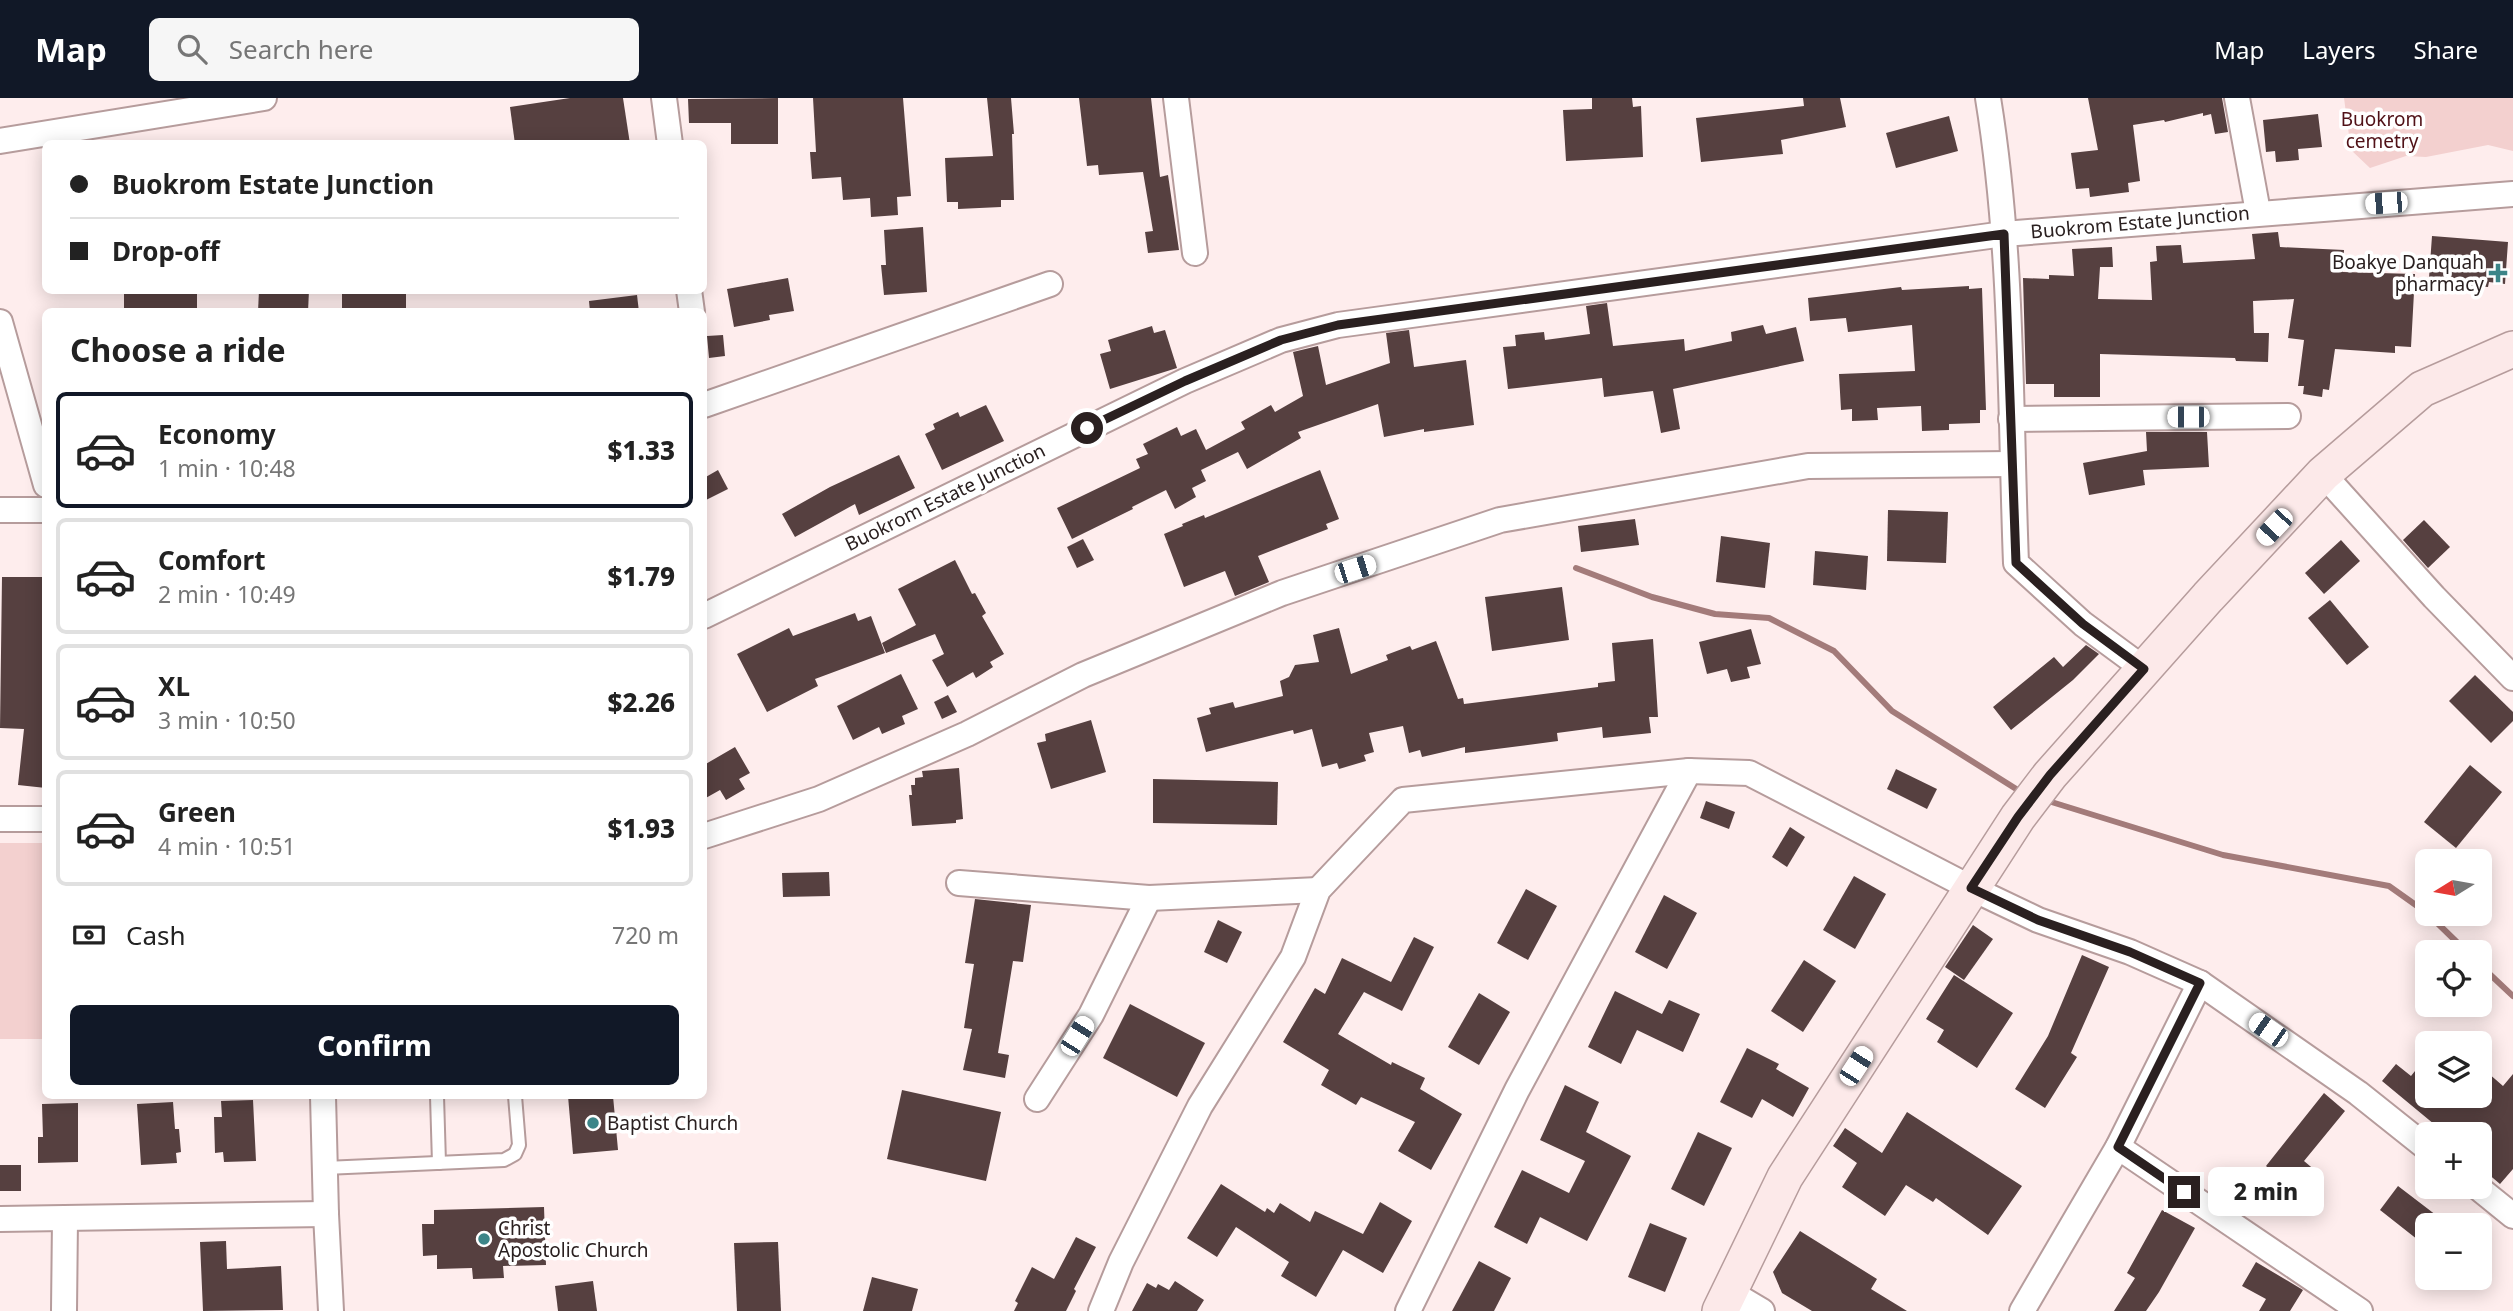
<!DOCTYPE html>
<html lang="en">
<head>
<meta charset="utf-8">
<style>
	:root { --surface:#fff; --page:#f6f6f6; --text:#222; --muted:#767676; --line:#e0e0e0; --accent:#111827 }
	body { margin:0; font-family:"Noto Sans",sans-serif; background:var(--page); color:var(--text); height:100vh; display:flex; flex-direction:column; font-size:26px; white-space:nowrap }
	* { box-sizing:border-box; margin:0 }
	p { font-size:23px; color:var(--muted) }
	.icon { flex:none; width:38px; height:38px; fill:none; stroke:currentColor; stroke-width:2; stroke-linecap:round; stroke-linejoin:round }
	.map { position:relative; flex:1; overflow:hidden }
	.panel { position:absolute; left:42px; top:210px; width:665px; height:791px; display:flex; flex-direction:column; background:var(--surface); border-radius:10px; box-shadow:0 4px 18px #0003 }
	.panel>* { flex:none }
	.banner { position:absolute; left:42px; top:42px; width:665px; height:154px; border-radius:10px; box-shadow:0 4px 18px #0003; display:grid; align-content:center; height:154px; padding:0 28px; background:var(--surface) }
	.needle { width:46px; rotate:259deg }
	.buttons { position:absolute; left:2415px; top:751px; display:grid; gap:14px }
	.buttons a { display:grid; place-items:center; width:77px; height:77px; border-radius:10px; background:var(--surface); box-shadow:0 4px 18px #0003; font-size:35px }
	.end { position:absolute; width:32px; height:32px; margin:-16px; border:9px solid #2a2020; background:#fff; box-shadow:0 0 0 4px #fff }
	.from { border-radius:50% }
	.bubble { position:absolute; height:49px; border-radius:10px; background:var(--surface); box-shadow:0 4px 18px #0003; font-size:23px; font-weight:800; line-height:49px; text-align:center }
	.car { position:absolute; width:21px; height:42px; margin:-21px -10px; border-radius:9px; box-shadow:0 0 5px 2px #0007; background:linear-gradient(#fff 24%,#345 0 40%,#fff 0 76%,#345 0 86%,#fff 0) }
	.banner b { display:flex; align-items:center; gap:24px; height:66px; font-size:26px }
	.banner b+b { border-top:2px solid var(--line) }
	.banner i { width:18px; height:18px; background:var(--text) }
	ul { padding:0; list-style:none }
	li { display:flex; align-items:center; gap:21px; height:116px; margin:0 14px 10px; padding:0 14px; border:4px solid var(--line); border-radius:10px }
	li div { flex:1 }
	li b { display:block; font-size:26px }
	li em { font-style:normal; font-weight:800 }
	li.active { border-color:var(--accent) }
	li>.icon { width:63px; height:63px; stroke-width:1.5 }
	h2 { padding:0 28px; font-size:32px; line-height:84px }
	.pay { display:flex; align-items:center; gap:18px; height:77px; padding:0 28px; font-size:26px }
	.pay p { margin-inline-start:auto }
	.button { display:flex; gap:14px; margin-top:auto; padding:14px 28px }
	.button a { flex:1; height:80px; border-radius:10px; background:var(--accent); color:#fff; font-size:28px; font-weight:800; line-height:80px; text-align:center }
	header { display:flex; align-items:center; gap:42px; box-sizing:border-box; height:98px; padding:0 35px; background:var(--accent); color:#fff }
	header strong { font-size:33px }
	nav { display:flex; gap:38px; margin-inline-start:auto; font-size:24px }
	.search { width:490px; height:63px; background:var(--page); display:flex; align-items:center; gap:18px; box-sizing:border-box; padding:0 24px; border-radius:10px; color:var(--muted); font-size:26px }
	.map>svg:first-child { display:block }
	.green { fill:#f3d0cf }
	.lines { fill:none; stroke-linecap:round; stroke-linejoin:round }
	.stream { stroke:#a37b7a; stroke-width:6 }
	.building { fill:#564040 }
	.lane-casing { stroke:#b69c9c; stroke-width:16 }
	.street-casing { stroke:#b69c9c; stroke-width:28 }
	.secondary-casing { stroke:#b69c9c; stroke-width:38 }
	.lane { stroke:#fff; stroke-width:12 }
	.street { stroke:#fff; stroke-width:24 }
	.secondary { stroke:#fce9e9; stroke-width:35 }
	.route { stroke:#2a2020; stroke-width:9 }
	.poi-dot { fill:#3c8588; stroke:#fff; stroke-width:2.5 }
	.labels { text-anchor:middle; stroke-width:7; stroke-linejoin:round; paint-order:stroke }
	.park-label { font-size:19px; fill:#501117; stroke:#fff }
	.street-label { font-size:19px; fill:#2a2020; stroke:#fff }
	.poi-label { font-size:19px; fill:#2a2020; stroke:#fff; text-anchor:start }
</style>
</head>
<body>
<header>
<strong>Map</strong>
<div class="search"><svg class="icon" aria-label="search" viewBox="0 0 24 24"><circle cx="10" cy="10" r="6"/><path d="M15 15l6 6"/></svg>Search here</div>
<nav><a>Map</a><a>Layers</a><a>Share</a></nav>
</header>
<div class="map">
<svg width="2513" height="1213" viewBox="0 0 2513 1213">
	<rect width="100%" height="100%" fill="#feeded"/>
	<g class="green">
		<path d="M2344 0H2513V53L2488 47 2426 59 2406 58 2370 70 2351 52Z"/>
		<rect x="0" y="745" width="45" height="196"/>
	</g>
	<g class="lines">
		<g class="stream">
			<path d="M1576 470 1652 499 1715 516 1769 520 1834 553 1892 613 2021 694"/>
			<path d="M2045 702 2223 757 2389 788 2427 815"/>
			<path d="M2428 816 2467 854"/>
			<path d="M2480 867 2513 898"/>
		</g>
	</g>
	<g class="building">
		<path d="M570 0H623L630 46H515L510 9Z"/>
		<path d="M778 0V46H731V25H689L688 1Z"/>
		<path d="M813 0H903L911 98 897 99 898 117 871 119 870 100 843 102 841 79 812 81 810 54H816Z"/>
		<path d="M987 0H1011L1014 36H1012L1014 102H1001V109L958 111V104H947L945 60 993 58Z"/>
		<path d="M1079 0H1151L1160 79 1168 77 1179 152 1148 155 1145 134 1153 133 1143 74 1099 77 1098 67 1087 68Z"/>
		<path d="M1592 0H1632L1633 9 1641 8 1643 59 1566 63 1563 12 1592 11Z"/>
		<path d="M1803 0H1840L1846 29 1781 42 1783 56 1701 64 1696 20 1804 8Z"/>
		<path d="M2088 0H2222L2228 34 2215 36 2211 16 2203 18V15L2165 24 2164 22 2133 27 2140 83 2128 85 2129 94 2090 99 2089 90 2076 91 2071 55 2098 52Z"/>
		<path d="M2318 16 2322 49 2298 51 2299 62 2276 64 2275 53 2266 54 2263 22Z"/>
		<path d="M1949 18 1958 53 1896 70 1886 35Z"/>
		<path d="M923 129 927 194 884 197 881 167H886L884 132Z"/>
		<path d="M2278 134 2280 149 2344 152 2343 174 2415 176 2411 249 2395 248V255L2335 251 2329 292 2323 291 2322 299 2303 296 2304 288H2298L2304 242 2288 240 2294 201 2253 203 2254 235H2269L2268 264 2236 263 2235 260 2100 256V299H2054V286H2026L2023 180 2049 181V177L2074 178 2072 151 2112 149 2113 169H2100L2098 201 2152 202 2150 164 2157 163 2156 148 2181 147 2183 165 2255 161 2252 136Z"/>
		<path d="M2432 138 2508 144 2505 186 2489 184 2488 189 2458 187 2459 182 2429 180Z"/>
		<path d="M788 180 794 213 769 217 770 222 734 229 727 191Z"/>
		<path d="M1969 188V191L1982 190 1986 312H1980V325L1949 326V332L1922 333 1921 308 1877 310 1878 322 1852 323V311L1841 312 1839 276 1915 273 1912 227 1848 234 1846 220 1810 223 1808 200 1901 189 1902 192Z"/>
		<rect x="124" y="192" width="73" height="22"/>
		<path d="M259 192H309L308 214H258Z"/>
		<rect x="342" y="192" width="64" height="22"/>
		<path d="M637 197 639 214H590L589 203Z"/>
		<path d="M1607 205 1613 248 1684 241 1685 253 1732 243 1731 234 1763 227 1766 236 1796 229 1804 263 1673 291 1680 331 1661 335 1653 293 1604 299 1602 280 1508 291 1503 249 1516 248 1515 237 1544 234 1545 242 1590 236 1586 208Z"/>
		<path d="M1152 228 1154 235 1165 232 1177 270 1110 291 1100 256 1111 253 1108 242Z"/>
		<path d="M1409 232 1414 269 1466 262 1474 327 1424 334V331L1384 339 1378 306 1298 334 1301 340 1247 371 1238 354 1201 372 1206 383 1192 390 1196 399 1175 411 1166 392 1132 409 1133 411 1072 441 1057 410 1140 370 1136 361 1148 356 1143 346 1177 329 1181 338 1196 331 1206 352 1245 331 1241 324 1271 307 1275 314 1303 298 1293 254 1318 248 1326 287 1390 265 1386 235Z"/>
		<path d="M723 237 725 258 709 260 707 238Z"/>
		<path d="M986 307 1004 343 942 372 925 336 935 331 933 326 958 314 960 319Z"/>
		<path d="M2146 334H2207L2209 369 2143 372 2145 387 2089 397 2083 365 2147 353Z"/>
		<path d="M899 357 915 390 859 417 855 406 795 439 782 416 830 389Z"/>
		<path d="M718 372 728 391 704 403V380Z"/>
		<path d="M1320 372 1339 421 1326 426 1328 431 1258 458 1269 484 1235 498 1225 473 1184 489 1164 436 1183 428 1182 426 1204 417 1205 420Z"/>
		<path d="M1888 412 1948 414 1946 465 1887 463Z"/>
		<path d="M1635 421 1639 447 1581 454 1578 428Z"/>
		<path d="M2424 422 2450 449 2428 470 2403 442Z"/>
		<path d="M1721 438 1770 445 1765 490 1716 484Z"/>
		<path d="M1083 441 1094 462 1077 470 1067 449Z"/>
		<path d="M2341 442 2360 463 2324 496 2305 475Z"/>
		<path d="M1815 453 1868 458 1866 492 1813 487Z"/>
		<path d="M955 462 972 496 975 495 986 515 982 518 1004 556 990 564 993 569 976 580 973 574 947 589 932 562 944 556 935 536 886 555 882 545 916 527 898 491Z"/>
		<path d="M2 479H46V690L18 687 24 631 0 630Z"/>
		<path d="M1562 489 1569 542 1492 553 1485 499Z"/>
		<path d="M2330 502 2369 549 2347 567 2308 520Z"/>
		<path d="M855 515 858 523 871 518 885 555 815 581 818 588 767 614 737 556 789 530 793 538Z"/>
		<path d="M1339 530 1351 576 1388 562 1386 557 1410 548 1412 552 1436 543 1458 601 1463 600 1464 606 1598 589V585L1615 583 1612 545 1653 541 1658 619H1649L1651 635 1603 640 1602 629 1557 635 1558 643 1465 655V649L1422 659 1420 652 1409 655 1403 628 1369 635 1374 654 1364 657 1366 663 1339 671 1337 665 1322 669 1312 631 1294 636 1293 632 1206 654 1197 620 1211 616 1209 610 1233 604 1235 610 1283 598 1280 583 1289 579 1295 567 1319 564 1313 537Z"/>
		<path d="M1751 531 1761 566 1747 569 1750 580 1731 584 1727 571 1707 576 1699 544Z"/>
		<path d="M2086 547 2099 556 2073 582 2011 632 1993 609 2054 559 2063 569Z"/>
		<path d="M901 576 918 611 902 618 905 626 882 636 879 629 853 642 837 608Z"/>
		<path d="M2475 577 2513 614V623L2491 645 2449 603Z"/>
		<path d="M948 597 957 614 942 621 934 604Z"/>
		<path d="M1091 622 1106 674 1051 691 1037 645 1046 643 1045 636Z"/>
		<path d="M735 649 750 675 739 681 745 691 726 702 720 692 704 701V667Z"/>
		<path d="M2470 667 2502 694 2456 750 2424 724Z"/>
		<path d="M959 670 963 721 956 722V725L912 728 909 697H912L911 687H915V680L923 679 922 673Z"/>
		<path d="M1896 671 1937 691 1927 711 1887 691Z"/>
		<path d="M1153 681 1278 684 1277 727 1153 725Z"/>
		<path d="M1706 703 1735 714 1729 731 1700 720Z"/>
		<path d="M1790 729 1805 739 1787 769 1772 759Z"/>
		<path d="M829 774 830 798 783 799 782 775Z"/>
		<path d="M1854 778 1886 796 1855 851 1823 832Z"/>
		<path d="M1526 791 1557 808 1528 862 1497 845Z"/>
		<path d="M1664 797 1697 815 1667 871 1635 854Z"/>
		<path d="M975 801 1031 807 1023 864 1013 863 998 955 1009 957 1005 980 963 972 972 931 964 930 974 866 965 865Z"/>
		<path d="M1218 822 1242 834 1227 865 1204 854Z"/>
		<path d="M1973 827 1993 841 1964 882 1945 869Z"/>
		<path d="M1414 839 1434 849 1402 913 1364 894 1338 936 1391 967 1392 964 1425 980 1420 991 1462 1016 1431 1072 1398 1053 1415 1024 1361 999 1356 1007 1321 987 1329 972 1283 944 1315 890 1325 896 1342 860 1391 884Z"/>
		<path d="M2082 857 2109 869 2071 955 2077 959 2045 1010 2015 991 2048 938Z"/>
		<path d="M1804 862 1836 883 1803 934 1771 913Z"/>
		<path d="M1954 877 2013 915 1977 970 1937 944 1944 932 1926 921Z"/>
		<path d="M1615 893 1662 916 1669 902 1700 916 1683 954 1637 932 1621 966 1588 949Z"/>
		<path d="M1479 895 1510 914 1479 967 1448 949Z"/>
		<path d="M1130 906 1205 945 1177 999 1103 960Z"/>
		<path d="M1747 950 1779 966 1776 971 1809 990 1793 1019 1762 1001 1752 1020 1720 1004Z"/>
		<path d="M2427 958V998H2480V968L2503 988 2513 976V1071L2500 1086 2480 1069V1036H2446L2382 983 2396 966 2411 978Z"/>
		<path d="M1565 987 1599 1004 1586 1034 1631 1058 1587 1143 1540 1119 1527 1146 1494 1129 1522 1072 1569 1095 1585 1063 1540 1042Z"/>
		<path d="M902 992 1001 1014 986 1083 887 1061Z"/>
		<path d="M2324 995 2345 1013 2304 1063 2323 1079 2303 1101 2266 1068Z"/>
		<path d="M568 998H613L618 1052 573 1056Z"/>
		<path d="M253 1002 256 1063 224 1064 223 1054 215 1055 214 1019H222L221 1003Z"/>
		<path d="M173 1004 175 1031H179L181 1054 176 1055 177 1065 141 1067 137 1006Z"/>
		<path d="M78 1005V1064L38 1065V1039H43L42 1006Z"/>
		<path d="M1907 1014 2022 1088 1988 1137 1936 1100 1933 1104 1906 1087 1885 1118 1842 1089 1857 1065 1833 1048 1845 1030 1882 1055Z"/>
		<path d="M1698 1034 1732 1050 1704 1108 1671 1091Z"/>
		<rect x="0" y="1067" width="21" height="26"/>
		<path d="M1221 1086 1265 1114 1267 1110 1274 1115 1280 1105 1310 1124 1315 1113 1363 1136 1380 1104 1412 1123 1383 1175 1343 1152 1316 1199 1281 1178 1289 1164 1236 1129 1217 1159 1187 1140Z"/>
		<path d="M2398 1088 2449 1127H2427V1149L2380 1112Z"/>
		<path d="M544 1109 546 1167 503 1168 504 1180 473 1181 472 1170 437 1171V1157L423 1158 422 1126H434V1112Z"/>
		<path d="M2162 1112 2195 1130 2159 1194 2146 1213H2114L2135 1180 2127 1175Z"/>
		<path d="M1650 1125 1687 1140 1665 1194 1628 1179Z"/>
		<path d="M1800 1133 1877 1181 1871 1191 1907 1213H1812L1782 1195 1773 1174Z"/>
		<path d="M1076 1139 1096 1149 1074 1191 1076 1193 1066 1213H1014L1018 1205 1015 1203 1032 1169 1054 1181Z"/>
		<path d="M226 1143 227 1171 281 1168 283 1212 203 1213 200 1144Z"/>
		<path d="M778 1144 781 1213H737L734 1145Z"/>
		<path d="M1479 1163 1511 1180 1494 1213H1452Z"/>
		<path d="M2256 1164 2303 1192 2290 1213H2259L2266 1201 2242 1188Z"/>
		<path d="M872 1179 918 1191 912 1213H863Z"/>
		<path d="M593 1183 597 1213H558L555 1188Z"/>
		<path d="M1175 1183 1204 1202 1197 1213H1132L1147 1185 1156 1190 1158 1186 1169 1192Z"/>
	</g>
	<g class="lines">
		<g class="lane-casing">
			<g id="lane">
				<path d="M437 998 439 1065"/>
				<path d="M325 1070 504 1062 515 1056 519 1047 515 998"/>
			</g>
		</g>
		<g class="street-casing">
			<g id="street">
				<path d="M664 0 670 46"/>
				<path d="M1176 0 1195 155"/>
				<path d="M1988 0C2013 153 2010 310 2016 465L2083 526 2144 571"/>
				<path d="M2237 0 2258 114"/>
				<path d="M0 43 264 0"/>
				<path d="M689 192 692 214"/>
				<path d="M0 224 46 387"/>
				<path d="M704 307 1050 186"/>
				<path d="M2011 321 2288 318"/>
				<path d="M2323 376 2434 499 2513 580"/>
				<path d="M0 412H46"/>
				<path d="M704 518 1185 283 1281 242 1338 227 2004 136 2513 96"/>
				<path d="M0 721H46"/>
				<path d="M704 738 819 701 967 636 1083 577 1282 495 1500 422 1808 368 2012 366"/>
				<path d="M959 785 1149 800 1318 792"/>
				<path d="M323 998 326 1116 331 1213"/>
				<path d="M1037 1001 1091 917 1149 800"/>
				<path d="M2118 1049 2360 1213"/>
				<path d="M2476 1088 2513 1118"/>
				<path d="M0 1121 326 1116"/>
				<path d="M1730 1194 1762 1213"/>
				<path d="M64 1213 65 1121"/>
				<path d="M1101 1213 1121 1164 1200 1008 1293 859 1318 792 1403 702 1689 673 1749 675 1971 790 2038 822 2130 854 2200 885 2358 995 2427 1050"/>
				<path d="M1408 1213 1517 992 1689 673"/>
				<path d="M2022 1213 2118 1049 2200 885"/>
			</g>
		</g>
		<g class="secondary-casing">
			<path id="secondary" d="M1720 1213 1785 1079 2018 719 2050 677 2208 499 2323 376 2422 291 2513 251"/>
		</g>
		<use href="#lane" class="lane"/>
		<use href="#street" class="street"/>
		<use href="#secondary" class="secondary"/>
	</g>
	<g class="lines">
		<path class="route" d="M1087 330 1185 283 1281 242 1338 227 2004 136 2016 465 2083 526 2144 571 2050 677 2018 719 1971 790 2038 822 2130 854 2200 885 2118 1049 2184 1094"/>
	</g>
	<g class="poi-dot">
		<path d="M2494.5 164.5h7v7h7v7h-7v7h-7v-7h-7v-7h7z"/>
		<circle cx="593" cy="1025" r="7"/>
		<circle cx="484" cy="1141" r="7"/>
	</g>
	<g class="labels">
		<g class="park-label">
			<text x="2382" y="28">Buokrom<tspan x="2382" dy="22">cemetry</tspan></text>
		</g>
		<g class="street-label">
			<text transform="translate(2140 124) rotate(-5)" y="7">Buokrom Estate Junction</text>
			<text transform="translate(945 399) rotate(-26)" y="7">Buokrom Estate Junction</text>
		</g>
		<g class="poi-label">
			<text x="2484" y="171" text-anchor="end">Boakye Danquah<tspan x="2484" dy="22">pharmacy</tspan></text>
			<text x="607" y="1032">Baptist Church</text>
			<text x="498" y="1137">Christ<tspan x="498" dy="22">Apostolic Church</tspan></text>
		</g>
	</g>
</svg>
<div class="buttons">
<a><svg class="needle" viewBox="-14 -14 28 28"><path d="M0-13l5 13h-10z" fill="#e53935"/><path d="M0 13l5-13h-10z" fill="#767676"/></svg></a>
<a><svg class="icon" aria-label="locate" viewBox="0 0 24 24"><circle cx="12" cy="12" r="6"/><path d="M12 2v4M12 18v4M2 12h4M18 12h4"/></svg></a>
<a><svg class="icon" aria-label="layers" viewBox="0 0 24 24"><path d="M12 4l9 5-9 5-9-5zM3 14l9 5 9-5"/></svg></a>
<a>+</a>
<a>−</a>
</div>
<i class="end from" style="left:1087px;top:330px"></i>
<i class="end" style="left:2184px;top:1094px"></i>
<div class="bubble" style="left:2208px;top:1069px;width:116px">2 min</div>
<i class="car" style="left:2386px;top:105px;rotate:266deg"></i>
<i class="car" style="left:2188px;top:319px;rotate:270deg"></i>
<i class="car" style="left:2274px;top:429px;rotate:223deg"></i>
<i class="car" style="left:1355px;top:471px;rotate:72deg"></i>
<i class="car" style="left:2268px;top:932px;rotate:305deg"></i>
<i class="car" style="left:1077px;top:938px;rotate:32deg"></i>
<i class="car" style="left:1856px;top:968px;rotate:33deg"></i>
<div class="banner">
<b><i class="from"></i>Buokrom Estate Junction</b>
<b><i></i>Drop-off</b>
</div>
<section class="panel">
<h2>Choose a ride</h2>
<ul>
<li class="active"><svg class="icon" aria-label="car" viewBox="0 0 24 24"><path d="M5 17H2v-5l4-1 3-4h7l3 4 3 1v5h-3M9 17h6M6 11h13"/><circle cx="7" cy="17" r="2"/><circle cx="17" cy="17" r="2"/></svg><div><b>Economy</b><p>1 min · 10:48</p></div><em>$1.33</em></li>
<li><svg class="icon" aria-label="car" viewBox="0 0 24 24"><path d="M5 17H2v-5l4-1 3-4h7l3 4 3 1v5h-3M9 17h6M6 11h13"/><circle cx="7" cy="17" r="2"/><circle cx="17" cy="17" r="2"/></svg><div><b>Comfort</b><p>2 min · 10:49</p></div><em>$1.79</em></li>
<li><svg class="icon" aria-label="car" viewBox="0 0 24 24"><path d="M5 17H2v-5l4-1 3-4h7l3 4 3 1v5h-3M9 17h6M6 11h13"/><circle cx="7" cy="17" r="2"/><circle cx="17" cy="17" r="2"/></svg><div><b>XL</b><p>3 min · 10:50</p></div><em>$2.26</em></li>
<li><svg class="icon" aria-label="car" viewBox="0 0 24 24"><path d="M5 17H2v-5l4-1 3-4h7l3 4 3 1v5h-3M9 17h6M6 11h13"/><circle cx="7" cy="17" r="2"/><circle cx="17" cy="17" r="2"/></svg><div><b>Green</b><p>4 min · 10:51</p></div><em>$1.93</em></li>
</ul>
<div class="pay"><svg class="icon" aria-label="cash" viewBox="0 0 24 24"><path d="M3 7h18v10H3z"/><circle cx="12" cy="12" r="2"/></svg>Cash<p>720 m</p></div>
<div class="button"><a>Confirm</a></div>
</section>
</div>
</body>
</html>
